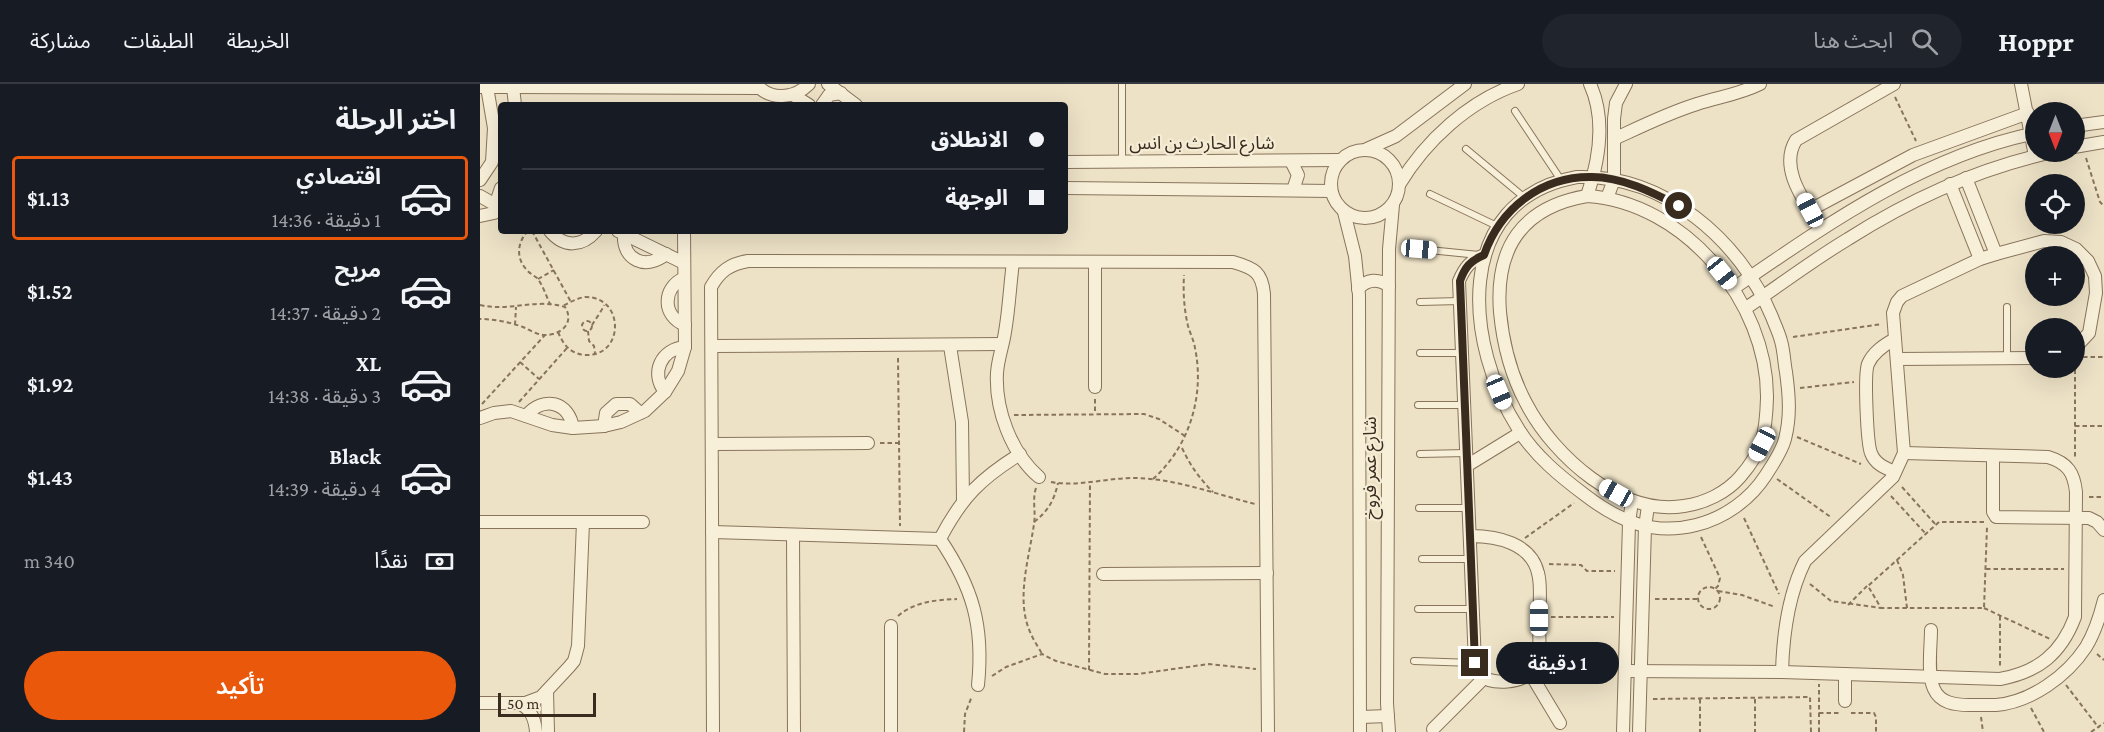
<!DOCTYPE html>
<html lang="ar">
<head>
<meta charset="utf-8">
<style>
	:root { --surface:#171b24; --page:#20242c; --text:#f1f3f6; --muted:#9ea1a6; --line:#363941; --accent:#ea580c }
	body { margin:0; font-family:"Crimson Pro","Noto Sans Arabic",serif; background:var(--page); color:var(--text); direction:rtl; height:100vh; display:flex; flex-direction:column; font-size:22px; white-space:nowrap }
	* { box-sizing:border-box; margin:0 }
	p { font-size:20px; color:var(--muted) }
	.icon { flex:none; width:33px; height:33px; fill:none; stroke:currentColor; stroke-width:2; stroke-linecap:round; stroke-linejoin:round }
	.map { position:relative; flex:1; overflow:hidden; direction:ltr }
	.panel { display:flex; flex-direction:column; background:var(--surface); width:480px }
	.panel>* { flex:none }
	.banner { position:absolute; left:18px; top:18px; width:570px; height:132px; border-radius:6px; box-shadow:0 6px 24px #0002; direction:rtl; display:grid; align-content:center; height:132px; padding:0 24px; background:var(--surface) }
	.needle { width:39px; rotate:180deg }
	.buttons { position:absolute; left:1545px; top:18px; display:grid; gap:12px }
	.buttons a { display:grid; place-items:center; width:60px; height:60px; border-radius:50%; background:var(--surface); box-shadow:0 6px 24px #0002; font-size:30px }
	.scale { position:absolute; left:18px; bottom:15px; width:98px; box-sizing:border-box; padding-left:6px; border:3px solid #392c1f; border-top:0; font-size:16px; line-height:21px; white-space:nowrap; color:#392c1f; -webkit-text-stroke:4px #f5ecd5; paint-order:stroke }
	.end { position:absolute; width:27px; height:27px; margin:-14px; border:8px solid #392c1f; background:#fff; box-shadow:0 0 0 3px #fff }
	.from { border-radius:50% }
	.bubble { position:absolute; height:42px; border-radius:21px; background:var(--surface); box-shadow:0 6px 24px #0002; font-size:20px; font-weight:600; line-height:42px; text-align:center; direction:rtl }
	.car { position:absolute; width:18px; height:36px; margin:-18px -9px; border-radius:8px; box-shadow:0 0 4px 2px #0007; background:linear-gradient(#fff 24%,#345 0 40%,#fff 0 76%,#345 0 86%,#fff 0) }
	.banner b { display:flex; align-items:center; gap:21px; height:57px; font-size:22px }
	.banner b+b { border-top:2px solid var(--line) }
	.banner i { width:15px; height:15px; background:var(--text) }
	ul { padding:0; list-style:none }
	li { display:flex; align-items:center; gap:18px; height:84px; margin:0 12px 9px; padding:0 12px; border:3px solid transparent; border-radius:6px }
	li div { flex:1 }
	li b { display:block; font-size:22px }
	li em { font-style:normal; font-weight:600 }
	li.current { border-color:var(--accent) }
	li>.icon { width:54px; height:54px; stroke-width:1.5 }
	h2 { padding:0 24px; font-size:27px; line-height:72px }
	.pay { display:flex; align-items:center; gap:15px; height:66px; padding:0 24px; font-size:22px }
	.pay p { margin-inline-start:auto }
	.button { display:flex; gap:12px; margin-top:auto; padding:12px 24px }
	.button a { flex:1; height:69px; border-radius:36px; background:var(--accent); color:#fff; font-size:24px; font-weight:600; line-height:69px; text-align:center }
	header { display:flex; align-items:center; gap:36px; box-sizing:border-box; height:84px; padding:0 30px; background:var(--surface); border-bottom:2px solid var(--line) }
	header strong { font-size:28px }
	nav { display:flex; gap:33px; margin-inline-start:auto; font-size:21px }
	.search { width:420px; height:54px; background:var(--page); display:flex; align-items:center; gap:15px; box-sizing:border-box; padding:0 21px; border-radius:33px; color:var(--muted); font-size:22px }
	main { display:flex; flex:1; min-height:0 }
	.map>svg:first-child { display:block }
	.lines { fill:none; stroke-linecap:round; stroke-linejoin:round }
	.lane-casing { stroke:#88745c; stroke-width:8 }
	.street-casing { stroke:#88745c; stroke-width:14 }
	.path { stroke:#88745c; stroke-width:2; stroke-dasharray:4.5 3; stroke-linecap:butt }
	.lane { stroke:#f8efd9; stroke-width:6 }
	.street { stroke:#f8efd9; stroke-width:12 }
	.route { stroke:#392c1f; stroke-width:8 }
	.labels { text-anchor:middle; stroke-width:4.5; stroke-linejoin:round; paint-order:stroke }
	.street-label { font-size:18px; fill:#392c1f; stroke:#f5ecd5 }
</style>
</head>
<body>
<header>
<strong>Hoppr</strong>
<div class="search"><svg class="icon" aria-label="search" viewBox="0 0 24 24"><circle cx="10" cy="10" r="6"/><path d="M15 15l6 6"/></svg>ابحث هنا</div>
<nav><a>الخريطة</a><a>الطبقات</a><a>مشاركة</a></nav>
</header>
<main>
<div class="map">
<svg width="1624" height="648" viewBox="0 0 1624 648">
	<rect width="100%" height="100%" fill="#ede2c6"/>
	<g class="lines">
		<g class="lane-casing">
			<g id="lane">
				<path d="M642 0V77"/>
				<path d="M1035 27 1081 96"/>
				<path d="M986 65 1045 114"/>
				<path d="M950 110 1017 142"/>
				<path d="M939 165 999 171"/>
				<path d="M940 218 980 217"/>
				<path d="M1527 223V274"/>
				<path d="M940 269H982"/>
				<path d="M938 321H984"/>
				<path d="M940 370 987 369"/>
				<path d="M939 424H989"/>
				<path d="M942 475H991"/>
				<path d="M938 525H993"/>
				<path d="M934 577 994 579"/>
			</g>
		</g>
		<g class="street-casing">
			<g id="street">
				<path d="M276 0C290 17 314 15 329 0"/>
				<path d="M348 0 376 21"/>
				<path d="M1541 0 1555 72"/>
				<path d="M0 3 278 4"/>
				<path d="M33 3 35 21"/>
				<path d="M313 11 329 21"/>
				<path d="M342 21 349 11 361 9"/>
				<path d="M1594 42 1624 38"/>
				<path d="M1134 55C1162 42 1188 29 1217 20 1239 13 1260 10 1280 0"/>
				<path d="M1594 63 1624 58"/>
				<path d="M887 65 916 52 985 0"/>
				<circle cx="885" cy="100" r="34"/>
				<path d="M811 77 818 91 813 106"/>
				<path d="M585 78 860 76"/>
				<path d="M1097 93C1184 90 1260 156 1292 233 1295 241 1299 249 1301 257 1304 267 1304 278 1306 288 1309 310 1311 332 1305 355 1302 367 1293 380 1286 391 1270 416 1244 434 1216 441 1173 452 1139 437 1105 411 1081 393 1055 372 1039 346 985 262 970 116 1097 93Z"/>
				<path d="M1486 94 1516 170"/>
				<path d="M0 96 12 78 14 44 7 3"/>
				<path d="M1470 100 1500 175"/>
				<path d="M919 101C946 56 989 17 1038 0"/>
				<path d="M585 104 851 107"/>
				<path d="M0 112 21 124"/>
				<path d="M1107 112C1204 118 1288 218 1287 314 1286 348 1283 367 1260 393 1246 409 1225 419 1204 422 1141 432 1074 373 1046 319 1031 291 1023 260 1020 228 1015 164 1042 123 1107 112Z"/>
				<path d="M1107 112C1119 77 1126 35 1110 0"/>
				<path d="M1127 114 1134 96V35L1136 19 1146 0"/>
				<path d="M16 119 21 104"/>
				<path d="M1330 126 1433 71 1548 29"/>
				<path d="M864 128 875 172 879 211 880 648"/>
				<path d="M0 132 14 129 21 124"/>
				<path d="M1341 145C1326 119 1298 85 1316 56L1414 0"/>
				<path d="M70 147C84 164 102 163 116 147"/>
				<path d="M138 147 204 179"/>
				<path d="M144 150C142 176 166 187 186 170"/>
				<path d="M533 178C530 201 529 225 525 248 523 262 518 274 517 289 515 325 531 369 559 393"/>
				<path d="M615 178V303"/>
				<path d="M204 194C182 204 182 232 205 241"/>
				<path d="M1254 204C1346 141 1443 72 1556 49"/>
				<path d="M878 205C887 195 898 194 909 202"/>
				<path d="M1266 224C1300 201 1333 176 1368 155 1431 115 1500 84 1573 68"/>
				<path d="M1415 255C1404 261 1393 268 1388 280 1384 290 1387 359 1391 369 1395 380 1405 384 1415 388"/>
				<path d="M232 262 522 260"/>
				<path d="M470 262 482 338 483 416"/>
				<path d="M1417 275 1556 274"/>
				<path d="M185 308C170 289 181 265 205 263"/>
				<path d="M46 332C64 311 89 318 93 344"/>
				<path d="M0 334 14 329 31 327 72 341 93 344 124 342 141 338 165 327 185 308 198 287 205 263 204 147"/>
				<path d="M124 342 126 329 136 320H150L160 329"/>
				<path d="M232 360 388 359"/>
				<path d="M1513 372V428L1516 433 1609 434 1617 438 1624 446"/>
				<path d="M988 381 1040 349"/>
				<path d="M0 438H163"/>
				<path d="M232 448 460 455"/>
				<path d="M313 451 314 648"/>
				<path d="M991 452C1017 452 1051 459 1058 489 1062 503 1059 526 1059 540 1059 555 1062 573 1053 585 1043 600 1012 602 999 590L995 579 979 197C985 183 990 177 1004 171"/>
				<path d="M460 455C493 504 504 542 498 601"/>
				<path d="M460 455C482 413 500 395 540 370"/>
				<path d="M623 490 787 489"/>
				<path d="M411 542V648"/>
				<path d="M1451 546C1451 562 1447 591 1454 605 1460 619 1475 621 1489 621 1498 621 1507 621 1516 621 1551 618 1587 592 1606 563 1615 548 1620 532 1624 516"/>
				<path d="M1145 587 1302 588 1520 595C1558 588 1581 570 1595 533L1596 408C1594 389 1588 379 1568 373L1424 369"/>
				<path d="M1302 588C1303 550 1308 511 1325 477L1413 393 1424 369 1413 229 1417 218 1422 212 1500 175 1516 170 1564 157 1581 158 1596 165 1608 177 1615 192 1616 209 1609 249 1594 265"/>
				<path d="M1050 589 1080 639"/>
				<path d="M67 607 68 648"/>
				<path d="M1365 617V590"/>
				<path d="M0 619H45L61 613 89 583 94 577 98 562 103 438"/>
				<path d="M38 619C51 624 55 635 56 648"/>
				<path d="M881 633 908 632"/>
				<path d="M953 645 1004 594"/>
				<path d="M233 648 231 203C240 187 250 180 268 177L753 178C774 184 782 188 784 210L788 648"/>
				<path d="M909 648 907 619 909 165 913 121"/>
				<path d="M1143 648 1149 439 1152 417"/>
				<path d="M1159 648 1165 443 1168 422"/>
			</g>
		</g>
		<g class="path">
			<path d="M1415 13 1436 57"/>
			<path d="M1606 74 1620 118 1624 122"/>
			<path d="M48 147C37 158 36 174 46 185 49 189 53 191 57 194 63 201 66 212 70 220"/>
			<path d="M52 147 91 218"/>
			<path d="M58 195 74 186"/>
			<path d="M0 221C29 228 57 214 85 223 95 239 81 251 65 251 57 251 50 246 43 243 29 238 14 235 0 235"/>
			<circle cx="107" cy="242" r="5"/>
			<path d="M35 241 36 223"/>
			<path d="M112 241C115 236 123 225 124 221"/>
			<path d="M108 247 109 257 114 262 115 269"/>
			<path d="M78 248C83 260 90 270 105 271 145 273 145 212 105 213 98 214 90 218 83 222"/>
			<path d="M1313 253 1402 240"/>
			<path d="M1603 273H1624"/>
			<path d="M418 274 420 442"/>
			<path d="M40 278 59 295"/>
			<path d="M1595 278V374"/>
			<path d="M1320 304 1374 298"/>
			<path d="M615 315V330"/>
			<path d="M39 318 87 264"/>
			<path d="M2 320 65 251"/>
			<path d="M534 331 664 330 679 335 705 352"/>
			<path d="M1595 342H1624"/>
			<path d="M1317 353 1381 380"/>
			<path d="M400 359H418"/>
			<path d="M702 364C710 381 719 394 733 408"/>
			<path d="M673 395C709 363 725 312 715 264 714 257 710 249 708 242 704 225 703 208 704 191"/>
			<path d="M1297 395 1352 434"/>
			<path d="M571 398C598 403 626 394 653 394 694 394 735 410 775 420"/>
			<path d="M1422 403 1456 441"/>
			<path d="M556 404C552 416 556 428 554 440 549 475 535 517 551 550 554 557 559 564 562 570"/>
			<path d="M1411 412 1446 450"/>
			<path d="M1609 413H1624"/>
			<path d="M1264 434 1299 510"/>
			<path d="M554 438C568 427 574 417 578 399"/>
			<path d="M1504 438H1459L1388 502 1401 524H1504L1507 443"/>
			<path d="M1221 453 1240 494 1238 502 1235 505"/>
			<path d="M1045 454 1094 419"/>
			<path d="M1417 476 1423 491 1427 524"/>
			<path d="M1069 480 1101 481 1107 487H1135"/>
			<path d="M1506 485H1584"/>
			<path d="M1330 500 1351 517 1401 524"/>
			<circle cx="1229" cy="514" r="11"/>
			<path d="M1238 507 1262 511 1295 523"/>
			<path d="M1175 515H1218"/>
			<path d="M1368 521 1387 502"/>
			<path d="M1504 524 1570 555"/>
			<path d="M418 532C434 518 455 516 477 515"/>
			<path d="M1520 532V583"/>
			<path d="M1071 533H1134"/>
			<path d="M1617 570 1624 576"/>
			<path d="M1067 584 1133 587"/>
			<path d="M609 586 610 397"/>
			<path d="M512 592 526 583 562 570 576 577 625 590H658L729 580 776 585"/>
			<path d="M1586 601 1619 644"/>
			<path d="M1173 615 1330 613 1331 648"/>
			<path d="M1220 615V648"/>
			<path d="M1275 615V648"/>
			<path d="M1551 624 1564 648"/>
			<path d="M1339 629H1359"/>
			<path d="M1371 629H1394L1396 633V648"/>
			<path d="M1501 633 1503 648"/>
			<path d="M484 648 485 630 492 612"/>
			<path d="M1339 648V600"/>
			<path d="M1611 648 1624 639"/>
		</g>
		<use href="#lane" class="lane"/>
		<use href="#street" class="street"/>
	</g>
	<g class="lines">
		<path class="route" d="M995 579 980 197C985 183 990 177 1004 171 1020 125 1061 92 1112 93 1142 93 1172 108 1199 122"/>
	</g>
	<g class="labels">
		<g class="street-label">
			<text x="722" y="65">شارع الحارث بن انس</text>
			<text transform="translate(890 384) rotate(-90)" y="6">شارع عمر فروخ</text>
		</g>
	</g>
</svg>
<div class="buttons">
<a><svg class="needle" viewBox="-14 -14 28 28"><path d="M0-13l5 13h-10z" fill="#e53935"/><path d="M0 13l5-13h-10z" fill="#9ea1a6"/></svg></a>
<a><svg class="icon" aria-label="locate" viewBox="0 0 24 24"><circle cx="12" cy="12" r="6"/><path d="M12 2v4M12 18v4M2 12h4M18 12h4"/></svg></a>
<a>+</a>
<a>−</a>
</div>
<div class="scale">50 m</div>
<i class="end from" style="left:1199px;top:122px"></i>
<i class="end" style="left:995px;top:579px"></i>
<div class="bubble" style="left:1016px;top:558px;width:123px">1 دقيقة</div>
<i class="car" style="left:1330px;top:126px;rotate:332deg"></i>
<i class="car" style="left:939px;top:165px;rotate:95deg"></i>
<i class="car" style="left:1242px;top:189px;rotate:141deg"></i>
<i class="car" style="left:1019px;top:308px;rotate:157deg"></i>
<i class="car" style="left:1282px;top:360px;rotate:208deg"></i>
<i class="car" style="left:1136px;top:409px;rotate:299deg"></i>
<i class="car" style="left:1059px;top:534px;rotate:0deg"></i>
<div class="banner">
<b><i class="from"></i>الانطلاق</b>
<b><i></i>الوجهة</b>
</div>
</div>
<section class="panel">
<h2>اختر الرحلة</h2>
<ul>
<li class="current"><svg class="icon" aria-label="car" viewBox="0 0 24 24"><path d="M5 17H2v-5l4-1 3-4h7l3 4 3 1v5h-3M9 17h6M6 11h13"/><circle cx="7" cy="17" r="2"/><circle cx="17" cy="17" r="2"/></svg><div><b>اقتصادي</b><p>1 دقيقة · 14:36</p></div><em>$1.13</em></li>
<li><svg class="icon" aria-label="car" viewBox="0 0 24 24"><path d="M5 17H2v-5l4-1 3-4h7l3 4 3 1v5h-3M9 17h6M6 11h13"/><circle cx="7" cy="17" r="2"/><circle cx="17" cy="17" r="2"/></svg><div><b>مريح</b><p>2 دقيقة · 14:37</p></div><em>$1.52</em></li>
<li><svg class="icon" aria-label="car" viewBox="0 0 24 24"><path d="M5 17H2v-5l4-1 3-4h7l3 4 3 1v5h-3M9 17h6M6 11h13"/><circle cx="7" cy="17" r="2"/><circle cx="17" cy="17" r="2"/></svg><div><b>XL</b><p>3 دقيقة · 14:38</p></div><em>$1.92</em></li>
<li><svg class="icon" aria-label="car" viewBox="0 0 24 24"><path d="M5 17H2v-5l4-1 3-4h7l3 4 3 1v5h-3M9 17h6M6 11h13"/><circle cx="7" cy="17" r="2"/><circle cx="17" cy="17" r="2"/></svg><div><b>Black</b><p>4 دقيقة · 14:39</p></div><em>$1.43</em></li>
</ul>
<div class="pay"><svg class="icon" aria-label="cash" viewBox="0 0 24 24"><path d="M3 7h18v10H3z"/><circle cx="12" cy="12" r="2"/></svg>نقدًا<p>340 m</p></div>
<div class="button"><a>تأكيد</a></div>
</section>
</main>
</body>
</html>
